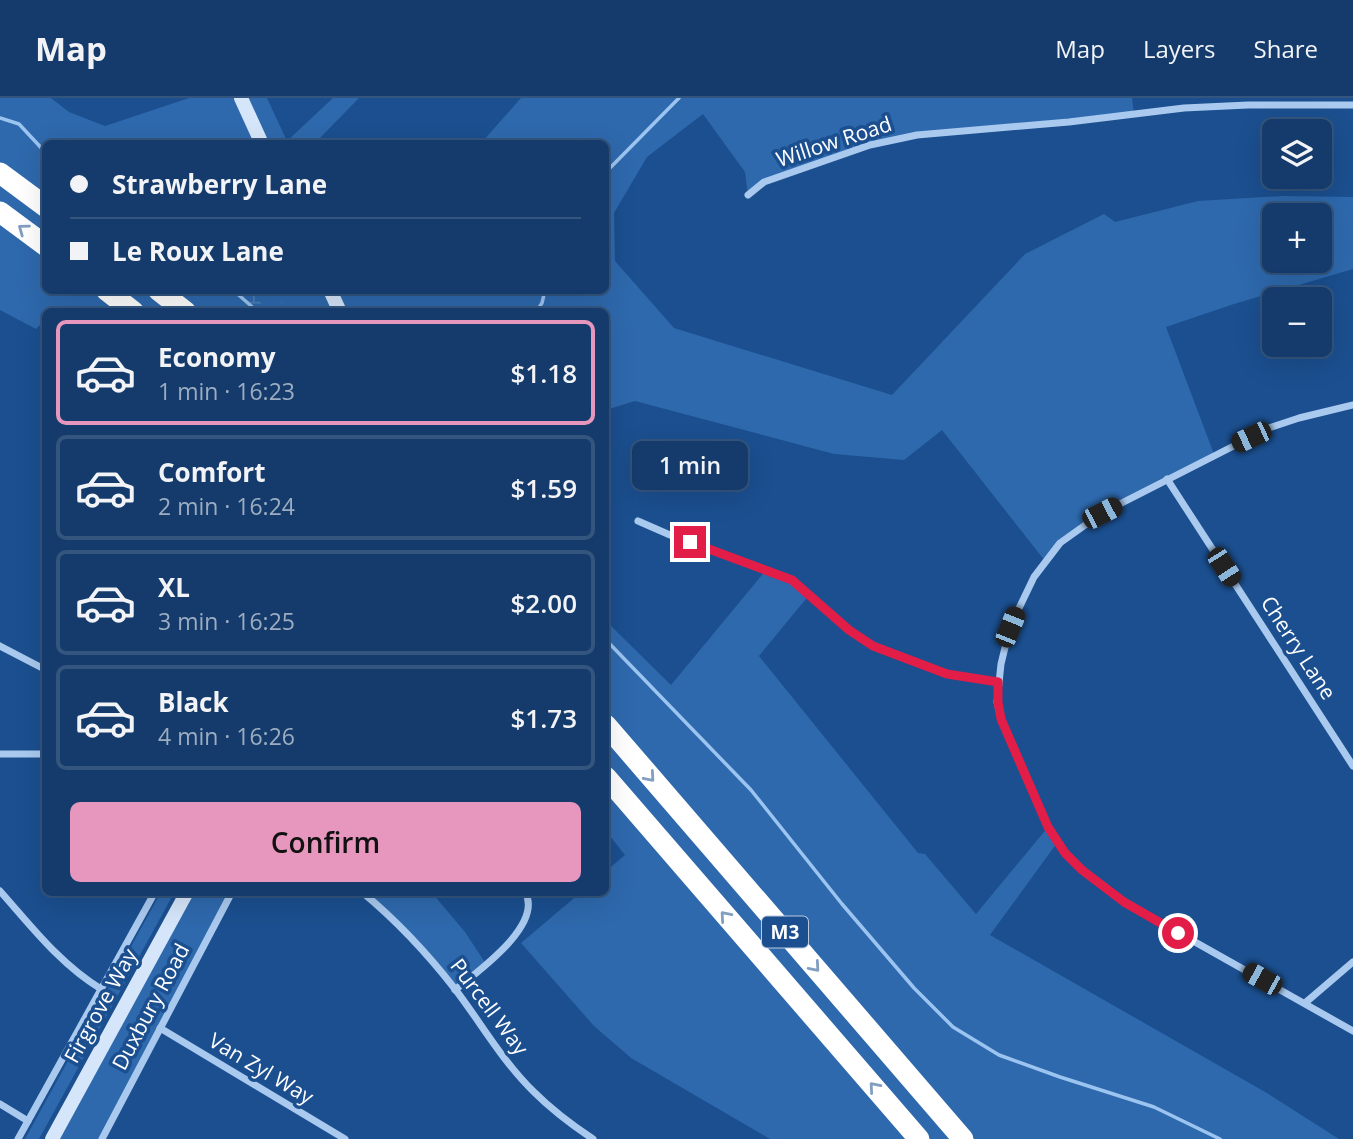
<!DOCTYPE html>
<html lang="en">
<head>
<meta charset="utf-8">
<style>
	:root { --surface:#143b6b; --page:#214673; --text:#f1f3f6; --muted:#9dadc1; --line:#33557e; --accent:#e797bd }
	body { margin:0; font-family:"Open Sans",sans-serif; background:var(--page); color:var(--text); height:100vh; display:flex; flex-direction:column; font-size:26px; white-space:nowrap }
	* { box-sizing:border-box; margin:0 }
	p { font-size:23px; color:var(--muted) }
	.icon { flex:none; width:38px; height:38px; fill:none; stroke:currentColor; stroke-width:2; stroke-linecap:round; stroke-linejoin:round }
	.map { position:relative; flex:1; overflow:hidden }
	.details { position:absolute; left:42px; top:210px; width:567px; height:588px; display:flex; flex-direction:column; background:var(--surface); border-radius:10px; box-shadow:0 7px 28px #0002,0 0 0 2px var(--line) }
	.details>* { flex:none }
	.top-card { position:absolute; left:42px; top:42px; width:567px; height:154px; border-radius:10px; box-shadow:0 7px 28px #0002,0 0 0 2px var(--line); display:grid; align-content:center; height:154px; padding:0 28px; background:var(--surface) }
	.buttons { position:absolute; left:1262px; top:21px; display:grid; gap:14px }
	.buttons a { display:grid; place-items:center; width:70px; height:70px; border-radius:10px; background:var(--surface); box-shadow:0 7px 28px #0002,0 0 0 2px var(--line); font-size:35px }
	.end { position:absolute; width:32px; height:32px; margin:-16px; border:9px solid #e11d48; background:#fff; box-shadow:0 0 0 4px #fff }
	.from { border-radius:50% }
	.bubble { position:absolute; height:49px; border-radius:10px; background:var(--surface); box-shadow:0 7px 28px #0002,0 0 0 2px var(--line); font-size:23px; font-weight:600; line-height:49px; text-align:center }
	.car { position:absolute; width:21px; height:42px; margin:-21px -10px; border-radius:9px; box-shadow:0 0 5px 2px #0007; background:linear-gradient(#222 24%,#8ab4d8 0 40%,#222 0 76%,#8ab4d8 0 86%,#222 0) }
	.top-card b { display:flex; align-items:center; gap:24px; height:66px; font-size:26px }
	.top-card b+b { border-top:2px solid var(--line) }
	.top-card i { width:18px; height:18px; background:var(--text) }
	ul { padding:12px 0 0; list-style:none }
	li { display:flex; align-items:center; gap:21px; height:105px; margin:0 14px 10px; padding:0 14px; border:4px solid var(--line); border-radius:10px }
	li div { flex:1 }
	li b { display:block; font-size:26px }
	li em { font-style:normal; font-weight:600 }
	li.selected { border-color:var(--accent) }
	li>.icon { width:63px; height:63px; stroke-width:1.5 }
	.action { display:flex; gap:14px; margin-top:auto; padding:14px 28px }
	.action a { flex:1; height:80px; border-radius:10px; background:var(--accent); color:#111; font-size:28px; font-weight:600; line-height:80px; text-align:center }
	header { display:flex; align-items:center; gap:42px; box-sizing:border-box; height:98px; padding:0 35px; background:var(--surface); border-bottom:2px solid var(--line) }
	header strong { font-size:33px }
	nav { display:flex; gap:38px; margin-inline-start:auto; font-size:24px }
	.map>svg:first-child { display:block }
	.green { fill:#2e69ad; fill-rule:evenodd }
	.wetland { fill:url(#wetland-marsh) }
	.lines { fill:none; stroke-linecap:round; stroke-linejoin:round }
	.stream { stroke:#9cc4f0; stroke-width:3.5 }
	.street { stroke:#a9c9ee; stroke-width:7 }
	.secondary { stroke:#d6e6fa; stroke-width:14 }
	.highway { stroke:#fff; stroke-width:21 }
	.oneway { stroke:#829ec1 }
	.route { stroke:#e11d48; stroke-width:9 }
	.labels { text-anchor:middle; stroke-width:7; stroke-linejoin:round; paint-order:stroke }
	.shield { fill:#1b4f8f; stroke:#bbcadd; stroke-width:2 }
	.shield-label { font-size:19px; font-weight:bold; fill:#fff }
	.street-label { font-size:21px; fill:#fff; stroke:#1b4f8f }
</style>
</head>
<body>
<header>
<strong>Map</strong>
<nav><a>Map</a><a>Layers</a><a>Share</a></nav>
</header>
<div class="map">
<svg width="1353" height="1041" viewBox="0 0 1353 1041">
	<defs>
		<pattern id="wetland-marsh" width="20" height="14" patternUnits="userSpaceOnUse" patternTransform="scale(1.75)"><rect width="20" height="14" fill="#2e69ad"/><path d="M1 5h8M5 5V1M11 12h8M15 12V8" fill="none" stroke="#4d80b9"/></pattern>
	</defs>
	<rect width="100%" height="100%" fill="#1b4f8f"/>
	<g class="green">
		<path d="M0 0H51L69 14 105 28 189 0H267L287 43 333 0H359L315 45 46 46V192H606V46L481 45 521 0H1132L1134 16 960 32 870 47 764 84 748 97 745 74 703 16 647 59 614 115 615 163 674 230 892 297 1025 156 1104 116 1115 124 1198 103 1282 98 1353 99V171L1234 206 1166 229 1214 356 1076 431 1045 463 942 332 904 362 834 356 635 303 606 312V214H46L45 226 40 227 36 231 0 212ZM1274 117H1320V163H1274Z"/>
		<path d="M766 472 792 482 810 496 759 558 918 755 925 756 976 816 1048 729 1057 745 990 837 1267 995 1339 1041H770L631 960 594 928 521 845 580 795 606 794V773L625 757 606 733V523L671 587Z"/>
		<path d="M161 794 174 795 39 1041H25Z"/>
		<path d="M187 795H232L102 1041H52Z"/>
		<path d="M362 795H432L465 834 486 866 455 892 421 849Z"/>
	</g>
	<path class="wetland" d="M224 193H263L295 213H248Z"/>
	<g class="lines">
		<g class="stream">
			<path d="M0 20 19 26 46 55"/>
			<path d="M606 74 679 0"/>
			<path d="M233 192 258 214"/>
			<path d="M536 214 542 205 545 192"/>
			<path d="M606 542 751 692 842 806 914 890 953 929 999 957 1060 979 1154 1009 1220 1041"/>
		</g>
		<g class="street">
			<path d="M748 97 764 84 870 47 917 37 1069 24 1184 10 1248 7H1353"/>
			<path d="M1353 307 1299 320 1269 330 1102 415 1060 445 1034 479 1010 529 1001 566 997 604 1001 621 1048 729 1065 755 1082 772 1124 804 1353 933"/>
			<path d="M1167 381 1353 668"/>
			<path d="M638 423 670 437 792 482 849 532 873 548 947 576 998 584"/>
			<path d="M0 548 46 572"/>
			<path d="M0 656H46"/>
			<path d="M0 793C31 828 60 866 101 891"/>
			<path d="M362 794C397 823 427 855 455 891 481 925 503 964 534 994 552 1012 572 1027 593 1041"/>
			<path d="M455 892C477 874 544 827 525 794"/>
			<path d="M1305 905 1353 864"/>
			<path d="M160 930 345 1041"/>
			<path d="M0 1006 28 1023"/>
			<path d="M18 1041 155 794"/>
			<path d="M102 1041 232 794"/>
		</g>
		<g class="secondary">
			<path d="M241 0 262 46"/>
			<path d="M330 192 340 214"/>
			<path d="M52 1041 187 794"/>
		</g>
		<g class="highway">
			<path d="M0 75 46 109"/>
			<path d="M0 114 46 148"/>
			<path d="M106 192 134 214"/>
			<path d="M158 192 186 214"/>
			<path d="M606 627 963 1041"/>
			<path d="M606 679 919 1041"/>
		</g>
	</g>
	<defs><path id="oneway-chevron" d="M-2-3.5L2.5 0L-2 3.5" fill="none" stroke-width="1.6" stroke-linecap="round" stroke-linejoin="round" transform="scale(1.75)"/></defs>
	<g class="oneway">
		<use href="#oneway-chevron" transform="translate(23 131) rotate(-144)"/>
		<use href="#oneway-chevron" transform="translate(650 679) rotate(49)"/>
		<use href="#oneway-chevron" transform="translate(725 818) rotate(-131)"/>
		<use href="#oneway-chevron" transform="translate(815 869) rotate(49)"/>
		<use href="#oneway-chevron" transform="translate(874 989) rotate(-131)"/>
	</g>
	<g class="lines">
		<path class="route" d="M690 444 792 482 849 532 873 548 947 576 998 584V604L1001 621 1048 729 1065 755 1082 772 1124 804 1178 835"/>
	</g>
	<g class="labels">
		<rect class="shield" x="762" y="818.5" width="46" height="31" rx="5"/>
		<g class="shield-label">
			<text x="785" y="841">M3</text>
		</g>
		<g class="street-label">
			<text transform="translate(834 44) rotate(-18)" y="7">Willow Road</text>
			<text transform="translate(1298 550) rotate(57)" y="7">Cherry Lane</text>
			<text transform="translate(101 908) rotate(-61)" y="7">Firgrove Way</text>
			<text transform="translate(151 909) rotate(-62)" y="7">Duxbury Road</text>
			<text transform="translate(489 909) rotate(53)" y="7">Purcell Way</text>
			<text transform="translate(261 971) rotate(31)" y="7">Van Zyl Way</text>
		</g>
	</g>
</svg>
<div class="buttons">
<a><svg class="icon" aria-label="layers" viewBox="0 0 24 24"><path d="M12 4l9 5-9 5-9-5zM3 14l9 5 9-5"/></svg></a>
<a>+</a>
<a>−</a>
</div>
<i class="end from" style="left:1178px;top:835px"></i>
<i class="end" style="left:690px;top:444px"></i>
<div class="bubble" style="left:632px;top:343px;width:116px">1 min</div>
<i class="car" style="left:1251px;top:339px;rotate:245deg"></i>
<i class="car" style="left:1102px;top:415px;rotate:63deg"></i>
<i class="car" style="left:1224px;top:469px;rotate:147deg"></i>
<i class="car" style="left:1010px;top:529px;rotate:22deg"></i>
<i class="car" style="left:1262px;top:881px;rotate:299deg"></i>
<div class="top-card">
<b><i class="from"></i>Strawberry Lane</b>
<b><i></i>Le Roux Lane</b>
</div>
<section class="details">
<ul>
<li class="selected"><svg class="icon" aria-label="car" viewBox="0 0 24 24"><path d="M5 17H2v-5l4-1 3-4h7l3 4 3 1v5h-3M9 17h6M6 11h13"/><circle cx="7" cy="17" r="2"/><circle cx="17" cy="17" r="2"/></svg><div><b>Economy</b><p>1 min · 16:23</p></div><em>$1.18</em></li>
<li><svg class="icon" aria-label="car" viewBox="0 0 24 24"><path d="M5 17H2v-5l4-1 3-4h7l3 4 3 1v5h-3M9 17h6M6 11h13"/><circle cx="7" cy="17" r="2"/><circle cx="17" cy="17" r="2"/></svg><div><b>Comfort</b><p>2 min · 16:24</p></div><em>$1.59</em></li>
<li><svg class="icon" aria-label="car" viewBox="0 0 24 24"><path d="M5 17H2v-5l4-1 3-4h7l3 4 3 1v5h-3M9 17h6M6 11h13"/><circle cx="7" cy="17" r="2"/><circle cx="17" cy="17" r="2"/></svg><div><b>XL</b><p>3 min · 16:25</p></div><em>$2.00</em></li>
<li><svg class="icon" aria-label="car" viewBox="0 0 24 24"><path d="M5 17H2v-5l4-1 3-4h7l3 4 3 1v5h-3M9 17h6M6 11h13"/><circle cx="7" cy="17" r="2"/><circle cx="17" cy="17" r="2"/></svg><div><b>Black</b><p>4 min · 16:26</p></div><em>$1.73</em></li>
</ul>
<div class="action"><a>Confirm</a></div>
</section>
</div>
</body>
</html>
